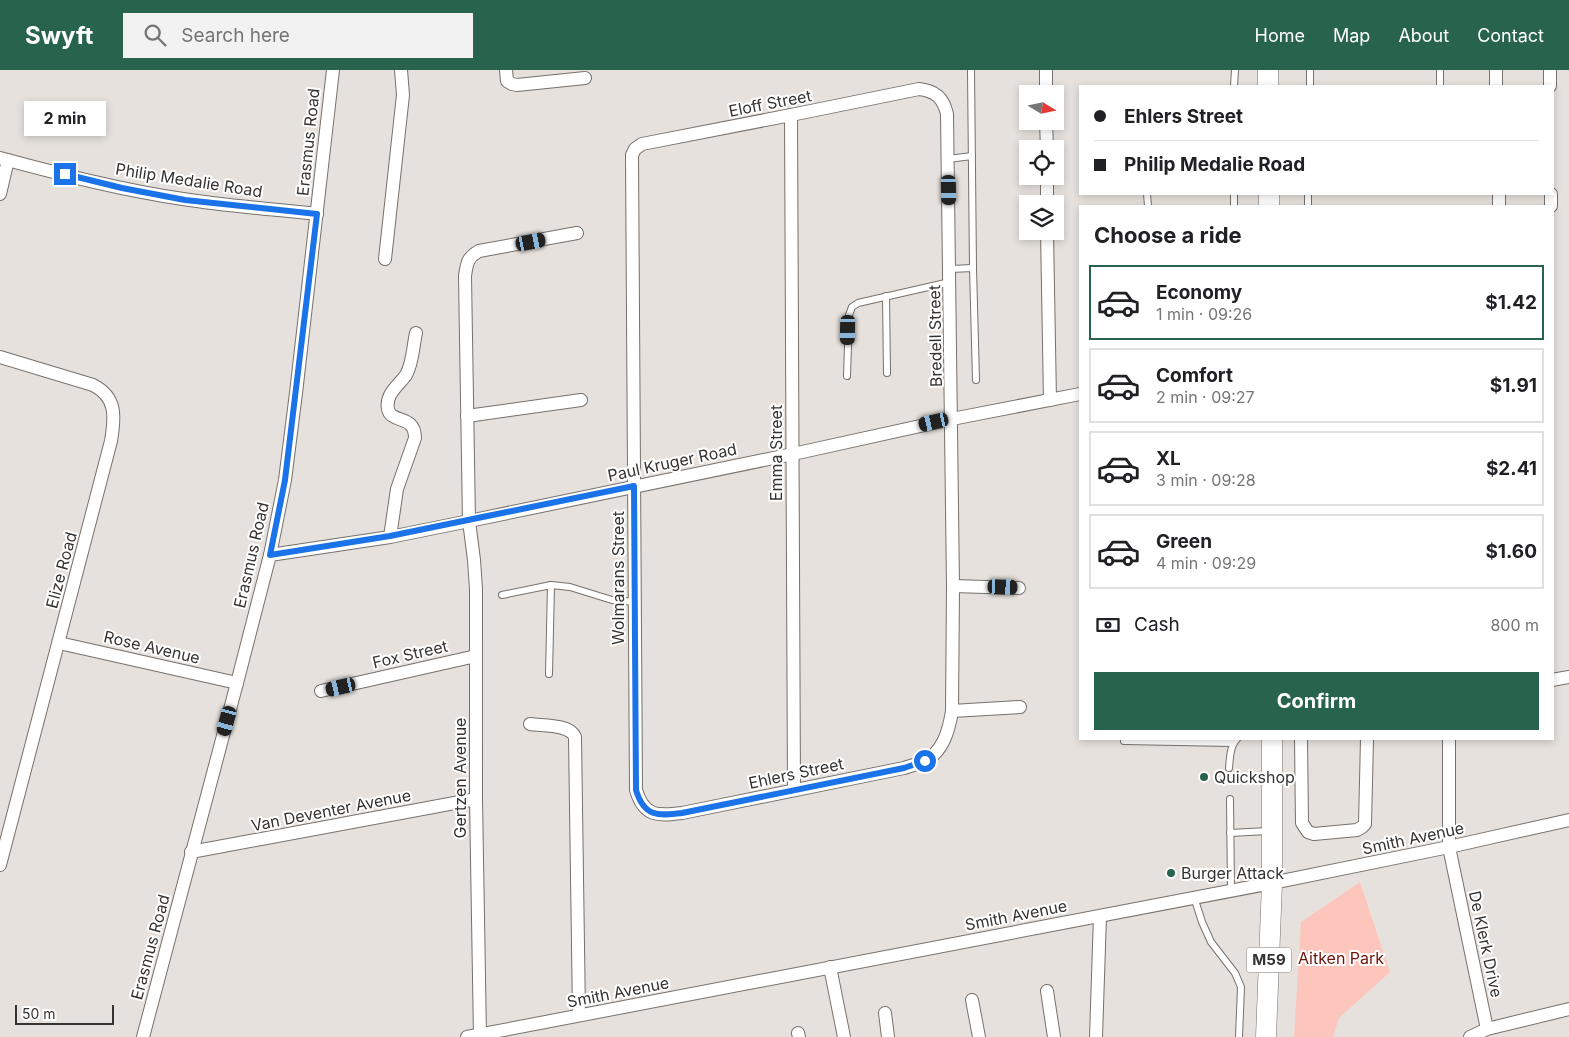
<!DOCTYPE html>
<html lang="en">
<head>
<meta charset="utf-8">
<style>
	:root { --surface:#fff; --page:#f2f2f2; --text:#202124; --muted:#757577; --line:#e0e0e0; --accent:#27634d }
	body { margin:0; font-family:Inter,sans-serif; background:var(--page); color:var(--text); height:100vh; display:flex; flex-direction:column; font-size:19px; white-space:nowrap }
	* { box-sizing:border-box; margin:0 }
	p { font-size:16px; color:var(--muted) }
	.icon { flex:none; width:28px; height:28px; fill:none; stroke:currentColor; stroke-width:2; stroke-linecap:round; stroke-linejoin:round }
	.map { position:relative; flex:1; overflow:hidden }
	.sheet { position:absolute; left:1079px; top:135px; width:475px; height:535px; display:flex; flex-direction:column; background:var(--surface); border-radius:0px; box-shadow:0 2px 8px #0003 }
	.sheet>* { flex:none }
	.top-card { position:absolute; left:1079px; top:15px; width:475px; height:110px; border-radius:0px; box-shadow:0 2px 8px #0003; display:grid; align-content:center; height:110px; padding:0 15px; background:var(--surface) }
	.needle { width:32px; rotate:100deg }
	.buttons { position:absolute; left:1019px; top:15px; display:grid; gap:10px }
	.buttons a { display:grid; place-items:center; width:45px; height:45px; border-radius:0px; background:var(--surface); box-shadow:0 2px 8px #0003; font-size:25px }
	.scale { position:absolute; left:15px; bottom:12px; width:99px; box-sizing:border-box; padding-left:5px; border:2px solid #353331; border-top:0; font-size:14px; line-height:18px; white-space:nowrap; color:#353331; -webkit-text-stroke:4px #fff; paint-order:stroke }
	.end { position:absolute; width:22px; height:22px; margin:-11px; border:6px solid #1a73e8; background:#fff; box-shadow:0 0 0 2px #fff }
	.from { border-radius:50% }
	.bubble { position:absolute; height:35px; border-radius:0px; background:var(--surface); box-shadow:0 2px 8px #0003; font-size:16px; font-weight:700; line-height:35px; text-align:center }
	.car { position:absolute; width:15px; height:30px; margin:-15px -8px; border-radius:6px; box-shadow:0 0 4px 1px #0007; background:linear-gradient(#222 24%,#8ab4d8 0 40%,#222 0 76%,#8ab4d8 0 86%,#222 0) }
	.top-card b { display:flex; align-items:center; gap:18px; height:48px; font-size:19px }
	.top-card b+b { border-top:1px solid var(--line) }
	.top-card i { width:12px; height:12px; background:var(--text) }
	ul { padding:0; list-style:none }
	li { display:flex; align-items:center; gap:15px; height:75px; margin:0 10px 8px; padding:0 5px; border:2px solid var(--line); border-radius:0px }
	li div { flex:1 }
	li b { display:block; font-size:19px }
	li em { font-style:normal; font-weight:700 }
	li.on { border-color:var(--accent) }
	li>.icon { width:45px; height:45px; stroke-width:1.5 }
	h2 { padding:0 15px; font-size:22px; line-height:60px }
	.pay { display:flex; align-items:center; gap:12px; height:55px; padding:0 15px; font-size:19px }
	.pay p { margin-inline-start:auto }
	.cta { display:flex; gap:10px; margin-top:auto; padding:10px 15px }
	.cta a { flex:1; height:58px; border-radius:0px; background:var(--accent); color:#fff; font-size:20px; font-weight:700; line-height:58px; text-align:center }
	header { display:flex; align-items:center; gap:30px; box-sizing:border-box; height:70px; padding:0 25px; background:var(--accent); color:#fff }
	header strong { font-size:24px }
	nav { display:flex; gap:28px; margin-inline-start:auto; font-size:18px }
	.search { width:350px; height:45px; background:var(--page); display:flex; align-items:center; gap:12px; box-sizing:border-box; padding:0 18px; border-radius:0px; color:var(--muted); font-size:19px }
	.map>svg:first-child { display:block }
	.green { fill:#fcc6bc }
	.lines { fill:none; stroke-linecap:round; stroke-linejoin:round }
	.service-casing { stroke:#76716d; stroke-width:8 }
	.minor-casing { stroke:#76716d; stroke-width:14 }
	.primary-casing { stroke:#76716d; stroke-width:21 }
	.service { stroke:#fff; stroke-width:6 }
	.minor { stroke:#fff; stroke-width:12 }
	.primary { stroke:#fff; stroke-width:20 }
	.route { stroke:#1a73e8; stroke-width:6 }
	.poi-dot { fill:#27634d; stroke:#fff; stroke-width:2 }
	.labels { text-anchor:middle; stroke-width:4; stroke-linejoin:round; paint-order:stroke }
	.shield { fill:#fff; stroke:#72706f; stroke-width:1 }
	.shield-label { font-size:15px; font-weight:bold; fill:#353331 }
	.street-label { font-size:16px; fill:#353331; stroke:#fff }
	.poi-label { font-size:16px; fill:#353331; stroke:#fff; text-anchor:start }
	.park-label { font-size:16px; fill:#6c140a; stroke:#fff }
</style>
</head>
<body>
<header>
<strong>Swyft</strong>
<div class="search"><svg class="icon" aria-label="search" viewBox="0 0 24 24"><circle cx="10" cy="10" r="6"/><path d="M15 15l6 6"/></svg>Search here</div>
<nav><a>Home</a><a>Map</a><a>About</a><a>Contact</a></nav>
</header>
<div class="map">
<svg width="1569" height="967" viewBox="0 0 1569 967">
	<rect width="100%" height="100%" fill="#e6e1dc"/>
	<path class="green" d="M1360 812 1390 902 1339 948 1333 967H1294L1301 852Z"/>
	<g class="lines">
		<g class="service-casing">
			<g id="service">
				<path d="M971 0 973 198"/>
				<path d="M1440 0V16"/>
				<path d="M1234 16 1235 0"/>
				<path d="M1310 16V0"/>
				<path d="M948 89 972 86"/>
				<path d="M1147 124 1148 136"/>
				<path d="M1308 124V136"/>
				<path d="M1234 136V124"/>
				<path d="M950 199 973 198 976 310"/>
				<path d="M886 226 887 303"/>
				<path d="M847 306 849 245 852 237 858 233 950 212"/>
				<path d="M502 525 551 515 570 517 612 530 635 532"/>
				<path d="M549 604 551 515"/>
				<path d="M1124 671 1233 673"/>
				<path d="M1229 698C1230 688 1230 676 1237 669"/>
				<path d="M1230 729 1231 820"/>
				<path d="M1230 763 1268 761"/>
				<path d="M1194 827 1202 852 1211 872 1235 903 1241 917 1239 967"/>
			</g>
		</g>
		<g class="minor-casing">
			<g id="minor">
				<path d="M506 0 507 11 512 14 517 15 585 8"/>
				<path d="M1046 0V24"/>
				<path d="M1496 0V16"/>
				<path d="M1550 0V16"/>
				<path d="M919 19C935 21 943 27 947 44L953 516 952 641C949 660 943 683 923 692 917 694 910 696 904 698L682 743C658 746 644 747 636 720L632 85 635 79 642 74 791 45Z"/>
				<path d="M791 45 794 720"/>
				<path d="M1046 51 1047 79"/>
				<path d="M0 88C60 104 121 120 183 129 227 136 272 139 317 144"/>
				<path d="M1047 106V134"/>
				<path d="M0 124 8 90"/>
				<path d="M1499 124V136"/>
				<path d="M1551 124V136"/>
				<path d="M1047 161 1050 330"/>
				<path d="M385 189 403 25 401 0"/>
				<path d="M0 287 93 315C117 327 115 347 111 371L0 795"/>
				<path d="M467 346 581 330"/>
				<path d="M390 467 397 419 415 368C415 344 391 354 388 339 385 324 399 315 406 305 413 293 413 276 416 263"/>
				<path d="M270 485 390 467 469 451 793 384 952 349 1080 324"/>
				<path d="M953 516 1019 518"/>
				<path d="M59 573 237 613"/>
				<path d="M1552 610 1569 607"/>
				<path d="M321 621 476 586"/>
				<path d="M952 641 1020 637"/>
				<path d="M530 654C543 656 570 654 575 667L579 945"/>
				<path d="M1301 669 1302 753 1308 762 1314 764 1357 760 1362 757 1365 754 1367 669"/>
				<path d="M1449 669V777L1487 959"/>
				<path d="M191 782 476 729"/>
				<path d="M830 897 844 967"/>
				<path d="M1047 921 1054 967"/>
				<path d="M972 930 979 967"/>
				<path d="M885 943 888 967"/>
				<path d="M798 963 799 967"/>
				<path d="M143 967 237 613 270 485 285 410 296 323 333 0"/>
				<path d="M467 967 1272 813 1449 777 1569 750"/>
				<path d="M480 967 476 729V519L474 490 469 451 465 206C467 193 467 188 479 181L577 163"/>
				<path d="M1096 967 1100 846"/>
				<path d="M1470 967 1487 959 1569 939"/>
			</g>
		</g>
		<g class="primary-casing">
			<g id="primary">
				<path d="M1268 0V16"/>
				<path d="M1269 124V136"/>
				<path d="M1266 967 1272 813V669"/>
			</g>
		</g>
		<use href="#service" class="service"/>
		<use href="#minor" class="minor"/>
		<use href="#primary" class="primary"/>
	</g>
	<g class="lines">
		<path class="route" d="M65 104 122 118 185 130 317 144 285 410 270 485 390 466 634 416 636 720C644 747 658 746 682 743L904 698 925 691"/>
	</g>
	<g class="poi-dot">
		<circle cx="1204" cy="707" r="5"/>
		<circle cx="1171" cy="803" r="5"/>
	</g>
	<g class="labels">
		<rect class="shield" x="1246.5" y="877.5" width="45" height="25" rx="4"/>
		<g class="shield-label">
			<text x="1269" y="895">M59</text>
		</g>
		<g class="street-label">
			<text transform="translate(770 33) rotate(-11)" y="6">Eloff Street</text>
			<text transform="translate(308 72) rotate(-84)" y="6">Erasmus Road</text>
			<text transform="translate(189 110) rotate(9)" y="6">Philip Medalie Road</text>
			<text transform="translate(935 266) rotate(-91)" y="6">Bredell Street</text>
			<text transform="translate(776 383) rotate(-90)" y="6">Emma Street</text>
			<text transform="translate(672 392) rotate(-12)" y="6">Paul Kruger Road</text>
			<text transform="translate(251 485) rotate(-77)" y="6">Erasmus Road</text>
			<text transform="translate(61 500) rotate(-75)" y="6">Elize Road</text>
			<text transform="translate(618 508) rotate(-90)" y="6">Wolmarans Street</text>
			<text transform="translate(152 577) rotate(13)" y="6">Rose Avenue</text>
			<text transform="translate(410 584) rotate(-13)" y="6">Fox Street</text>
			<text transform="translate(796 703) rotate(-12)" y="6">Ehlers Street</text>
			<text transform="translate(460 708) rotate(-90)" y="6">Gertzen Avenue</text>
			<text transform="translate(331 740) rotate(-11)" y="6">Van Deventer Avenue</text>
			<text transform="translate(1413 768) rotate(-12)" y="6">Smith Avenue</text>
			<text transform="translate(1016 845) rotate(-11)" y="6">Smith Avenue</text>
			<text transform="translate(1486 874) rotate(78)" y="6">De Klerk Drive</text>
			<text transform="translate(150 877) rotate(-75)" y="6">Erasmus Road</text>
			<text transform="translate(618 922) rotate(-11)" y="6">Smith Avenue</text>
		</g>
		<g class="poi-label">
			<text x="1214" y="713">Quickshop</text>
			<text x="1181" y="809">Burger Attack</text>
		</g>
		<g class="park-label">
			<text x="1341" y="894">Aitken Park</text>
		</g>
	</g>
</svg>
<div class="buttons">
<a><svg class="needle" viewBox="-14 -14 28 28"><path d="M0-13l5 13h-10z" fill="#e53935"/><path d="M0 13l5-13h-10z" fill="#757577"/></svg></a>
<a><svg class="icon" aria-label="locate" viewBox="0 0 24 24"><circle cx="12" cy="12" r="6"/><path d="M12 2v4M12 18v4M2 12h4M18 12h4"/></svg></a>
<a><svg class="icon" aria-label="layers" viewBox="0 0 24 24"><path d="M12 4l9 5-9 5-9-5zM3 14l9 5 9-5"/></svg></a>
</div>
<div class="scale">50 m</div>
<i class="end from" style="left:925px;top:691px"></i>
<i class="end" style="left:65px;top:104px"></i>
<div class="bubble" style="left:24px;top:31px;width:82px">2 min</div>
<i class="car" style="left:949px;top:120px;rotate:179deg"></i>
<i class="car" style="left:531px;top:172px;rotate:79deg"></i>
<i class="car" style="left:848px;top:260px;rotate:181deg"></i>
<i class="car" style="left:934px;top:352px;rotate:257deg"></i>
<i class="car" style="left:1003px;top:517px;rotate:92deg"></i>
<i class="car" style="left:341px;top:617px;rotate:257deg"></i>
<i class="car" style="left:227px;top:651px;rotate:195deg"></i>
<div class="top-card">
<b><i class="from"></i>Ehlers Street</b>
<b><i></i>Philip Medalie Road</b>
</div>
<section class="sheet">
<h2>Choose a ride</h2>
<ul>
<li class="on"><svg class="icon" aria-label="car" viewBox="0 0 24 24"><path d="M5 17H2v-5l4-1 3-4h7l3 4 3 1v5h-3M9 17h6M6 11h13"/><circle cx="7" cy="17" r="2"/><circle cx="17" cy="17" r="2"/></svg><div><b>Economy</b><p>1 min · 09:26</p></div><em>$1.42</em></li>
<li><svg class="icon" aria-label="car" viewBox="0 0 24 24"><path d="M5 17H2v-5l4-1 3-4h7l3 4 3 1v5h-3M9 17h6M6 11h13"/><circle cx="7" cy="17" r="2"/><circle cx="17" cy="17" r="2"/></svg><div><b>Comfort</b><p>2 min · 09:27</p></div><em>$1.91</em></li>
<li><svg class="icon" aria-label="car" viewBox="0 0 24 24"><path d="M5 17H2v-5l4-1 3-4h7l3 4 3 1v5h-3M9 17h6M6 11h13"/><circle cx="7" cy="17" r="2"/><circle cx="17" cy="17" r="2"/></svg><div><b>XL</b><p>3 min · 09:28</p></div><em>$2.41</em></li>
<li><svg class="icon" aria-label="car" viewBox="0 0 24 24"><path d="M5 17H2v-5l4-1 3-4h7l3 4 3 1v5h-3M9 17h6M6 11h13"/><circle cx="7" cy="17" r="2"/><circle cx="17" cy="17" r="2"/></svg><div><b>Green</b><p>4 min · 09:29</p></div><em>$1.60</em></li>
</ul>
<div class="pay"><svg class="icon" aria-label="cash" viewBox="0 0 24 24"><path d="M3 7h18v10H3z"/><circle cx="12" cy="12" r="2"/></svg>Cash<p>800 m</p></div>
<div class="cta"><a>Confirm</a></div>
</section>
</div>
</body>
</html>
